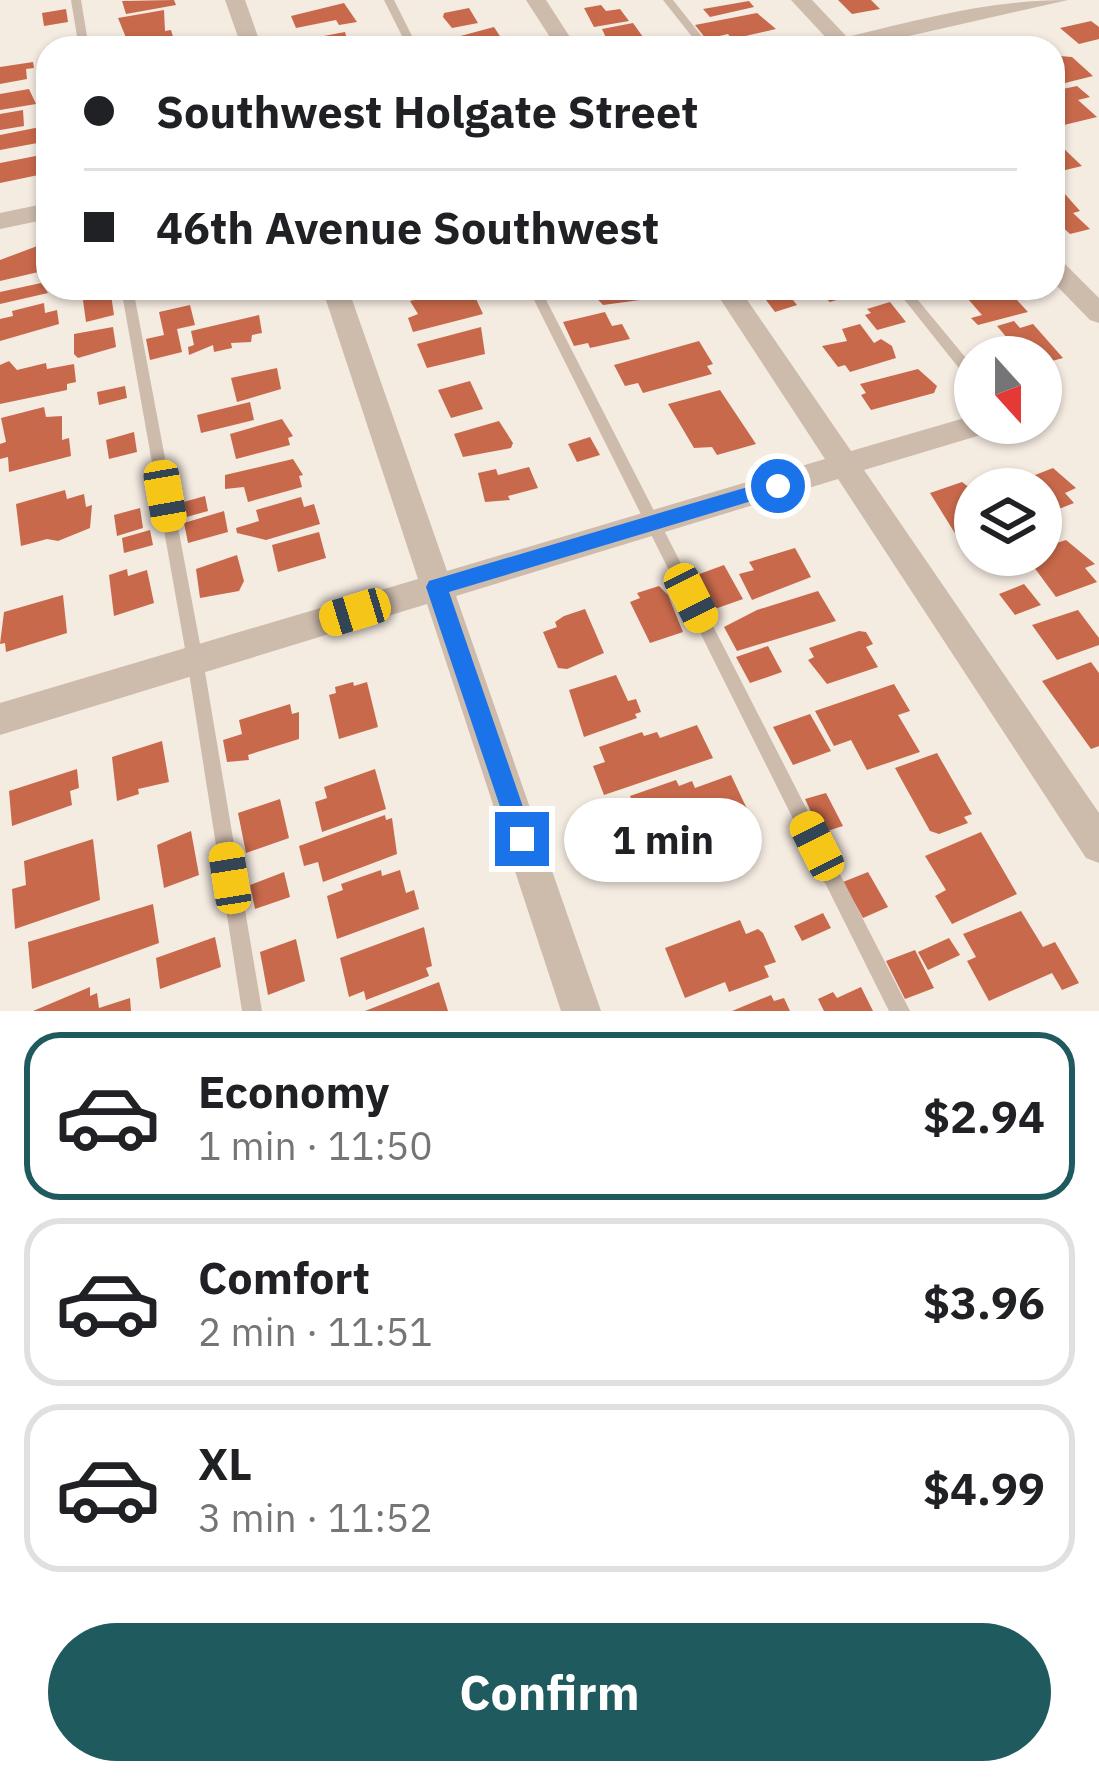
<!DOCTYPE html>
<html lang="en">
<head>
<meta charset="utf-8">
<style>
	:root { --surface:#fff; --page:#f2f2f2; --text:#202124; --muted:#757577; --line:#e0e0e0; --accent:#1f5a5e }
	body { margin:0; font-family:"IBM Plex Sans",sans-serif; background:var(--page); color:var(--text); height:100vh; display:flex; flex-direction:column; font-size:45px; white-space:nowrap }
	* { box-sizing:border-box; margin:0 }
	p { font-size:39px; color:var(--muted) }
	.icon { flex:none; width:66px; height:66px; fill:none; stroke:currentColor; stroke-width:2; stroke-linecap:round; stroke-linejoin:round }
	.map { position:relative; height:1011px; overflow:hidden }
	.panel { display:flex; flex-direction:column; background:var(--surface); flex:1 }
	.panel>* { flex:none }
	.top-card { position:absolute; left:36px; top:36px; width:1029px; height:264px; border-radius:36px; box-shadow:0 3px 9px #0004; display:grid; align-content:center; height:264px; padding:0 48px; background:var(--surface) }
	.needle { width:78px; rotate:159deg }
	.tools { position:absolute; left:954px; top:336px; display:grid; gap:24px }
	.tools a { display:grid; place-items:center; width:108px; height:108px; border-radius:50%; background:var(--surface); box-shadow:0 3px 9px #0004; font-size:60px }
	.end { position:absolute; width:54px; height:54px; margin:-27px; border:15px solid #1a73e8; background:#fff; box-shadow:0 0 0 6px #fff }
	.from { border-radius:50% }
	.bubble { position:absolute; height:84px; border-radius:42px; background:var(--surface); box-shadow:0 3px 9px #0004; font-size:39px; font-weight:800; line-height:84px; text-align:center }
	.car { position:absolute; width:36px; height:72px; margin:-36px -18px; border-radius:15px; box-shadow:0 0 9px 3px #0007; background:linear-gradient(#f5c518 24%,#345 0 40%,#f5c518 0 76%,#345 0 86%,#f5c518 0) }
	.top-card b { display:flex; align-items:center; gap:42px; height:114px; font-size:45px }
	.top-card b+b { border-top:3px solid var(--line) }
	.top-card i { width:30px; height:30px; background:var(--text) }
	ul { padding:21px 0 0; list-style:none }
	li { display:flex; align-items:center; gap:36px; height:168px; margin:0 24px 18px; padding:0 24px; border:6px solid var(--line); border-radius:36px }
	li div { flex:1 }
	li b { display:block; font-size:45px }
	li em { font-style:normal; font-weight:800 }
	li.on { border-color:var(--accent) }
	li>.icon { width:108px; height:108px; stroke-width:1.5 }
	.cta { display:flex; gap:24px; margin-top:auto; padding:24px 48px }
	.cta a { flex:1; height:138px; border-radius:72px; background:var(--accent); color:#fff; font-size:48px; font-weight:800; line-height:138px; text-align:center }
	.map>svg:first-child { display:block }
	.building { fill:#c8694b }
	.lines { fill:none; stroke-linecap:round; stroke-linejoin:round }
	.lane { fill:#cdbbac; fill-rule:evenodd }
	.street { fill:#cdbbac; fill-rule:evenodd }
	.route { fill:#1a73e8 }
</style>
</head>
<body>
<div class="map">
<svg width="1099" height="1011" viewBox="0 0 1099 1011">
	<rect width="100%" height="100%" fill="#f4ebe1"/>
	<g class="building">
		<path d="M174 0 176 5 126 14 122 1Z"/>
		<path d="M838 0H871L880 9 852 14Z"/>
		<path d="M749 1 754 7 710 17 703 9Z"/>
		<path d="M344 3 357 22 339 25 336 20 296 28 291 16Z"/>
		<path d="M601 5 606 11 620 9 629 21 594 27 584 8Z"/>
		<path d="M469 8 478 23 452 28 443 17 444 13Z"/>
		<path d="M66 9 68 22 44 26 42 13Z"/>
		<path d="M164 10 165 31 171 30 174 40 129 45 118 18Z"/>
		<path d="M757 13 776 29 732 39 728 34 706 39 695 25Z"/>
		<path d="M1091 21 1099 27V39L1079 44 1060 28Z"/>
		<path d="M633 23 643 37 609 44 602 29Z"/>
		<path d="M494 27 505 44 459 48 453 38Z"/>
		<path d="M345 32 349 46 340 48H311L308 39Z"/>
		<path d="M1038 38 1049 48H995L990 44Z"/>
		<path d="M1059 56 1072 57 1093 76 1053 86V57Z"/>
		<path d="M33 62 34 68 26 69 27 79 0 84V67Z"/>
		<path d="M1077 86 1090 97 1078 100 1097 117 1064 125 1053 115V91Z"/>
		<path d="M29 89 36 104 0 110V94Z"/>
		<path d="M23 110 24 126 0 130V114Z"/>
		<path d="M35 128 48 129V141L0 150V135Z"/>
		<path d="M1053 136 1061 146 1082 166 1053 173Z"/>
		<path d="M46 154 48 173 0 183V163Z"/>
		<path d="M1057 185 1080 211 1073 213 1090 229 1070 234 1053 218V186Z"/>
		<path d="M48 242 47 270 0 281V260Z"/>
		<path d="M41 283 48 293 0 304V292Z"/>
		<path d="M110 288 114 315 86 322 82 293Z"/>
		<path d="M471 288 483 314 413 332 408 318 418 314 410 301Z"/>
		<path d="M587 288H650L655 298 603 305Z"/>
		<path d="M811 288H844L850 296 830 302Z"/>
		<path d="M1006 288 1028 312 978 325 971 318 982 315 960 290Z"/>
		<path d="M788 294 797 305 775 312 766 300Z"/>
		<path d="M890 302 906 322 877 330 865 315 871 313 867 309Z"/>
		<path d="M44 303 45 313 57 310 59 324 0 341V319L13 316 12 311Z"/>
		<path d="M190 305 195 325 177 329 182 352 150 360 146 339 164 335 159 312Z"/>
		<path d="M605 312 612 326 622 324 630 339 590 348 588 343 574 346 563 322Z"/>
		<path d="M259 315 262 333 252 335 251 342 231 343 232 348 214 352 213 345 189 355 188 347 194 345 191 331Z"/>
		<path d="M1014 321 1020 328 1033 324 1063 358 1041 364V357H1023L997 326Z"/>
		<path d="M860 324 874 343 881 339 892 346 896 358 850 372 845 365 838 367 822 346 847 341 842 329Z"/>
		<path d="M113 327 116 347 78 358 74 354V334Z"/>
		<path d="M481 327 485 354 427 368 417 344Z"/>
		<path d="M699 341 713 364 707 366 712 374 643 393 638 383 625 386 614 365Z"/>
		<path d="M9 361 17 370 46 363 47 369 74 364 76 382 67 384V390L0 404V365Z"/>
		<path d="M277 368 281 389 237 402 231 378Z"/>
		<path d="M918 369 937 386 934 393 871 410 861 395 866 393 860 384Z"/>
		<path d="M470 381 483 409 451 418 438 390Z"/>
		<path d="M125 386 127 398 99 405 97 392Z"/>
		<path d="M720 390 756 444 717 455 712 447 694 448 668 404Z"/>
		<path d="M250 402 254 420 201 433 197 415Z"/>
		<path d="M44 407 46 417 62 416V440L69 438 71 456 9 472 8 457 0 459V444L6 442 1 418Z"/>
		<path d="M282 419 293 436 288 438 290 445 236 459 230 434Z"/>
		<path d="M499 421 513 443 511 448 463 457 454 434Z"/>
		<path d="M134 432 137 452 109 459 106 440Z"/>
		<path d="M590 437 600 455 577 462 568 444Z"/>
		<path d="M293 459 303 475 299 476 302 487 248 502 244 487 225 489V475Z"/>
		<path d="M529 467 538 488 508 496 510 500 485 502 478 473 496 469 498 475Z"/>
		<path d="M1053 468 1076 488 1065 493 1074 503 1041 516V489H1021L1015 483Z"/>
		<path d="M962 482 974 491 969 492 975 499V529L956 535 930 493Z"/>
		<path d="M65 490 67 499 84 494 86 507 92 505 90 528 58 541 47 539 21 546 16 504Z"/>
		<path d="M205 496 208 511 183 518 180 503Z"/>
		<path d="M301 497 304 507 314 504 320 524 266 540 237 533 236 528 259 521 256 510Z"/>
		<path d="M140 508 143 528 117 536 114 515Z"/>
		<path d="M224 511 228 532 188 543 184 523Z"/>
		<path d="M150 530 153 545 124 553 122 538Z"/>
		<path d="M319 532 326 558 278 572 272 545Z"/>
		<path d="M1066 540 1095 564 1085 568 1097 582 1056 597 1025 555H1041V548Z"/>
		<path d="M795 548 811 577 752 600 739 574 754 570 749 562Z"/>
		<path d="M237 555 244 581 239 591 200 598 196 569Z"/>
		<path d="M724 565 743 599 712 610 694 576Z"/>
		<path d="M127 569 128 576 147 570 154 603 114 616 109 575Z"/>
		<path d="M1024 584 1041 605 1015 615 999 594Z"/>
		<path d="M659 586 668 595 683 632 650 643 630 602 640 598 637 593Z"/>
		<path d="M818 591 836 621 737 651 724 627 757 610Z"/>
		<path d="M63 595 67 633 6 652 5 643 0 644 4 612Z"/>
		<path d="M585 609 604 653 567 669 558 668 543 632 557 627 555 622 564 616Z"/>
		<path d="M1078 610 1099 638V645L1057 660 1032 625Z"/>
		<path d="M859 631 866 632 873 644 866 647 878 667 827 684 808 660 814 657 809 648Z"/>
		<path d="M768 646 782 672 750 683 736 657Z"/>
		<path d="M1091 662 1099 673V746L1091 749 1042 681Z"/>
		<path d="M616 675 628 701 636 699 641 712 635 714 637 718 584 737 569 690Z"/>
		<path d="M353 682 354 686 367 682 378 727 339 739 329 695 336 693 335 687Z"/>
		<path d="M894 684 910 711 898 715 920 752 867 770 851 740 834 746 815 711Z"/>
		<path d="M290 704 292 714 299 712V739L248 755 249 760 227 762 223 740 242 734 239 720Z"/>
		<path d="M810 714 831 751 793 765 773 727Z"/>
		<path d="M697 725 713 758 604 795 593 766 605 762 599 747 642 732 644 736 657 732 660 738Z"/>
		<path d="M162 741 169 782 138 789 139 794 117 801 112 757Z"/>
		<path d="M937 753 972 814 964 817 968 823 939 834 930 831 895 768Z"/>
		<path d="M77 769 79 788 70 791 72 805 12 826 9 791Z"/>
		<path d="M375 769 386 809 322 832 315 802 327 798 324 787Z"/>
		<path d="M731 775 748 811 632 852 620 821 638 814 630 796 676 780 679 786 692 781 695 788Z"/>
		<path d="M826 793 843 826 821 833 805 799Z"/>
		<path d="M280 799 289 838 246 853 238 813Z"/>
		<path d="M385 815 386 820 392 818 397 854 323 882 318 862 304 866 299 846Z"/>
		<path d="M191 831 199 875 164 888 157 845Z"/>
		<path d="M981 832 1017 894 952 924 935 896 946 890 925 856Z"/>
		<path d="M93 839 100 900 15 929 12 889 26 885 24 861Z"/>
		<path d="M381 870 382 876 400 870 406 893 414 890 419 909 337 939 327 896 343 890 341 884Z"/>
		<path d="M284 872 290 897 255 909 250 885Z"/>
		<path d="M868 872 888 907 863 918 843 882Z"/>
		<path d="M153 904 159 943 32 989 28 942Z"/>
		<path d="M1021 911 1043 947 1055 942 1079 983 1062 990 1052 973 989 1001 967 961 976 957 963 934Z"/>
		<path d="M823 913 831 928 802 941 794 926Z"/>
		<path d="M740 920 746 934 758 929 763 933 776 962 764 966 769 977 729 992 725 982 685 998 665 948Z"/>
		<path d="M424 927 432 966 426 968 429 976 366 1000 364 991 349 997 340 958Z"/>
		<path d="M215 937 221 967 160 989 156 958Z"/>
		<path d="M949 938 960 955 928 970 918 952Z"/>
		<path d="M296 939 305 981 268 995 260 952Z"/>
		<path d="M915 950 934 988 905 999 886 961Z"/>
		<path d="M439 982 448 1011H365Z"/>
		<path d="M90 987V996L97 993 99 1008 130 998 131 1011H33Z"/>
		<path d="M861 987 873 1011H824L818 999 833 992 837 998Z"/>
		<path d="M771 995 774 1001 784 998 790 1011H732Z"/>
	</g>
	<g class="lines">
		<g class="lane">
			<path d="M71 0H81L89 48H79Z"/>
			<path d="M384 0H394L418 48H408Z"/>
			<path d="M663 0H673L711 48H701Z"/>
			<path d="M121 288H133L203 660 262 1011H242L187 660Z"/>
			<path d="M528 288H540L910 1011H889Z"/>
			<path d="M895 288H908L975 369V383L970 382Z"/>
		</g>
		<g class="street">
			<path d="M225 0H245L262 48H242Z"/>
			<path d="M526 0H546L577 48H557Z"/>
			<path d="M791 0H812L847 37C921 19 991 0 1068 0L856 48H817L829 41Z"/>
			<path d="M48 203V219L0 229V213Z"/>
			<path d="M1053 259 1062 261 1099 298V323L1090 320 1053 282Z"/>
			<path d="M322 288H348L447 571 825 459 713 288H739L851 451 975 415V423H998L994 431 864 470 1099 813V863L1086 858 838 479 456 596 601 1011H561L427 604 0 735V703L418 579Z"/>
		</g>
	</g>
	<path class="route" d="M778 478 788 486 785 491 449 592 534 839 531 848H514L426 587 429 581Z"/>
</svg>
<div class="tools">
<a><svg class="needle" viewBox="-14 -14 28 28"><path d="M0-13l5 13h-10z" fill="#e53935"/><path d="M0 13l5-13h-10z" fill="#757577"/></svg></a>
<a><svg class="icon" aria-label="layers" viewBox="0 0 24 24"><path d="M12 4l9 5-9 5-9-5zM3 14l9 5 9-5"/></svg></a>
</div>
<i class="end from" style="left:778px;top:486px"></i>
<i class="end" style="left:522px;top:839px"></i>
<div class="bubble" style="left:564px;top:798px;width:198px">1 min</div>
<i class="car" style="left:165px;top:496px;rotate:170deg"></i>
<i class="car" style="left:691px;top:598px;rotate:153deg"></i>
<i class="car" style="left:355px;top:612px;rotate:253deg"></i>
<i class="car" style="left:817px;top:846px;rotate:333deg"></i>
<i class="car" style="left:230px;top:878px;rotate:351deg"></i>
<div class="top-card">
<b><i class="from"></i>Southwest Holgate Street</b>
<b><i></i>46th Avenue Southwest</b>
</div>
</div>
<section class="panel">
<ul>
<li class="on"><svg class="icon" aria-label="car" viewBox="0 0 24 24"><path d="M5 17H2v-5l4-1 3-4h7l3 4 3 1v5h-3M9 17h6M6 11h13"/><circle cx="7" cy="17" r="2"/><circle cx="17" cy="17" r="2"/></svg><div><b>Economy</b><p>1 min · 11:50</p></div><em>$2.94</em></li>
<li><svg class="icon" aria-label="car" viewBox="0 0 24 24"><path d="M5 17H2v-5l4-1 3-4h7l3 4 3 1v5h-3M9 17h6M6 11h13"/><circle cx="7" cy="17" r="2"/><circle cx="17" cy="17" r="2"/></svg><div><b>Comfort</b><p>2 min · 11:51</p></div><em>$3.96</em></li>
<li><svg class="icon" aria-label="car" viewBox="0 0 24 24"><path d="M5 17H2v-5l4-1 3-4h7l3 4 3 1v5h-3M9 17h6M6 11h13"/><circle cx="7" cy="17" r="2"/><circle cx="17" cy="17" r="2"/></svg><div><b>XL</b><p>3 min · 11:52</p></div><em>$4.99</em></li>
</ul>
<div class="cta"><a>Confirm</a></div>
</section>
</body>
</html>
